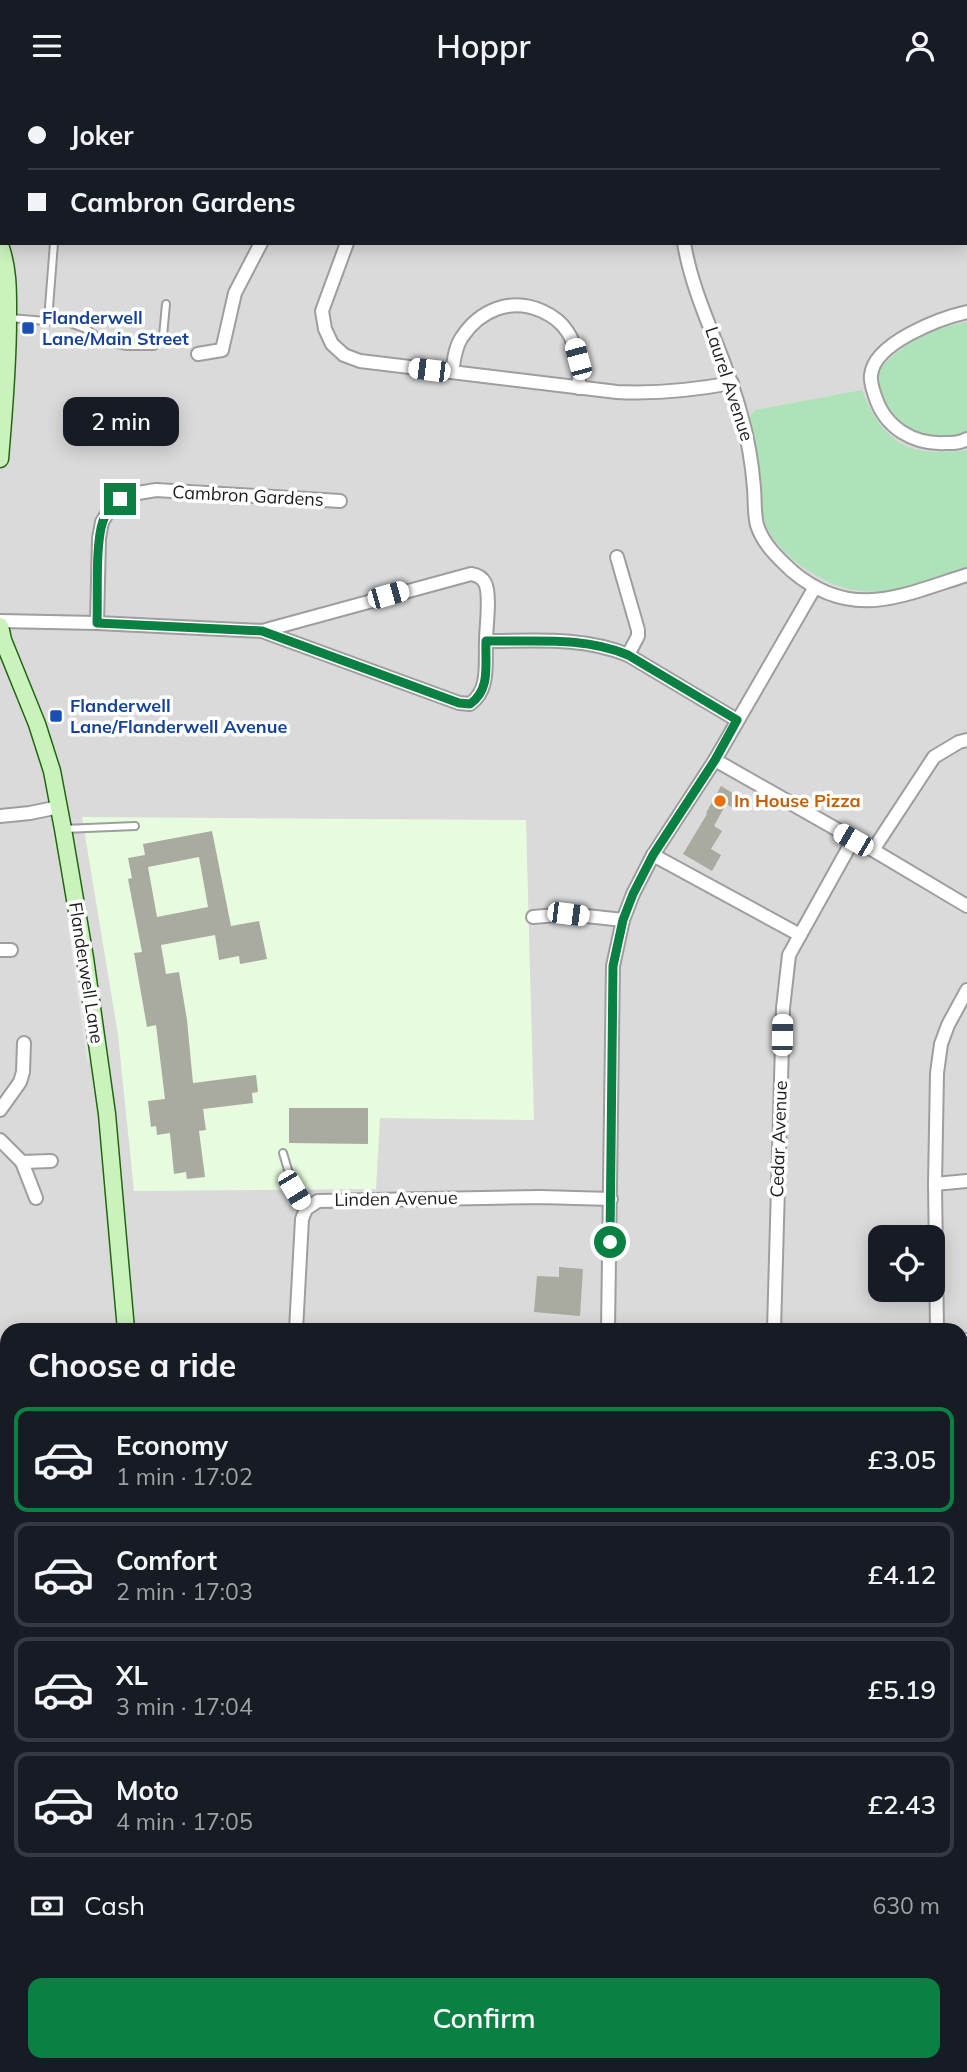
<!DOCTYPE html>
<html lang="en">
<head>
<meta charset="utf-8">
<style>
	:root { --surface:#171b24; --page:#20242c; --text:#f1f3f6; --muted:#9ea1a6; --line:#363941; --accent:#0b8043 }
	body { margin:0; font-family:Mulish,sans-serif; background:var(--page); color:var(--text); height:100vh; display:flex; flex-direction:column; font-size:26px; white-space:nowrap }
	* { box-sizing:border-box; margin:0 }
	p { font-size:23px; color:var(--muted) }
	.icon { flex:none; width:38px; height:38px; fill:none; stroke:currentColor; stroke-width:2; stroke-linecap:round; stroke-linejoin:round }
	.map { position:relative; flex:1; overflow:hidden }
	.panel { position:absolute; left:0px; top:1232px; width:968px; height:749px; display:flex; flex-direction:column; background:var(--surface); border-radius:21px 21px 0 0; box-shadow:0 4px 18px #0003 }
	.panel>* { flex:none }
	.top-card { position:absolute; left:0px; top:0px; width:968px; height:154px; box-shadow:0 4px 18px #0003; display:grid; align-content:center; height:154px; padding:0 28px; background:var(--surface) }
	.fabs { position:absolute; left:868px; top:1134px; display:grid; gap:14px }
	.fabs a { display:grid; place-items:center; width:77px; height:77px; border-radius:14px; background:var(--surface); box-shadow:0 4px 18px #0003; font-size:35px }
	.end { position:absolute; width:32px; height:32px; margin:-16px; border:9px solid #0b8043; background:#fff; box-shadow:0 0 0 4px #fff }
	.from { border-radius:50% }
	.bubble { position:absolute; height:49px; border-radius:14px; background:var(--surface); box-shadow:0 4px 18px #0003; font-size:23px; font-weight:600; line-height:49px; text-align:center }
	.car { position:absolute; width:21px; height:42px; margin:-21px -10px; border-radius:9px; box-shadow:0 0 5px 2px #0007; background:linear-gradient(#fff 24%,#345 0 40%,#fff 0 76%,#345 0 86%,#fff 0) }
	.top-card b { display:flex; align-items:center; gap:24px; height:66px; font-size:26px }
	.top-card b+b { border-top:2px solid var(--line) }
	.top-card i { width:18px; height:18px; background:var(--text) }
	ul { padding:0; list-style:none }
	li { display:flex; align-items:center; gap:21px; height:105px; margin:0 14px 10px; padding:0 14px; border:4px solid var(--line); border-radius:14px }
	li div { flex:1 }
	li b { display:block; font-size:26px }
	li em { font-style:normal; font-weight:600 }
	li.selected { border-color:var(--accent) }
	li>.icon { width:63px; height:63px; stroke-width:1.5 }
	h2 { padding:0 28px; font-size:32px; line-height:84px }
	.pay { display:flex; align-items:center; gap:18px; height:77px; padding:0 28px; font-size:26px }
	.pay p { margin-inline-start:auto }
	.cta { display:flex; gap:14px; margin-top:auto; padding:14px 28px }
	.cta a { flex:1; height:80px; border-radius:14px; background:var(--accent); color:#fff; font-size:28px; font-weight:600; line-height:80px; text-align:center }
	header { display:flex; justify-content:space-between; align-items:center; height:91px; padding:0 28px; background:var(--surface); font-size:32px; font-weight:600 }
	.map>svg:first-child { display:block }
	.residential { fill:#dbdada; fill-rule:evenodd }
	.education { fill:#e7fbde }
	.grass { fill:#aee2b9 }
	.parking { fill:#e5e5e5 }
	.building { fill:#a9aba0; fill-rule:evenodd }
	.lines { fill:none; stroke-linecap:round; stroke-linejoin:round }
	.lane-casing { stroke:#9e9e9e; stroke-width:10 }
	.street-casing { stroke:#9e9e9e; stroke-width:16 }
	.secondary-casing { stroke:#216710; stroke-width:19 }
	.path { stroke:#ebd377; stroke-width:2.5; stroke-dasharray:3.5 3.5; stroke-linecap:butt }
	.lane { stroke:#fff; stroke-width:6 }
	.street { stroke:#fff; stroke-width:12 }
	.secondary { stroke:#caf2bc; stroke-width:16 }
	.route { stroke:#0b8043; stroke-width:9 }
	.transit-dot { fill:#1a4fb4; stroke:#fff; stroke-width:2.5 }
	.food-dot { fill:#e8710a; stroke:#fff; stroke-width:2.5 }
	.labels { text-anchor:middle; stroke-width:7; stroke-linejoin:round; paint-order:stroke }
	.transit-label { font-size:18px; font-weight:bold; fill:#164399; stroke:#fff; text-anchor:start }
	.street-label { font-size:18px; fill:#1d1d1d; stroke:#fff }
	.food-label { font-size:18px; font-weight:bold; fill:#c56008; stroke:#fff; text-anchor:start }
</style>
</head>
<body>
<header><svg class="icon" aria-label="menu" viewBox="0 0 24 24"><path d="M4 6h16M4 12h16M4 18h16"/></svg>Hoppr<svg class="icon" aria-label="person" viewBox="0 0 24 24"><circle cx="12" cy="8" r="4"/><path d="M4 21q1-7 8-7t8 7"/></svg></header>
<div class="map">
<svg width="967" height="1981" viewBox="0 0 967 1981">
	<rect width="100%" height="100%" fill="#e9ede4"/>
	<path class="residential" d="M0 0H967V1981H0ZM2 2H966V152H2ZM880 1146H933V1199H880ZM7 1239H961V1974H7Z"/>
	<path class="education" d="M82 726 526 729 534 1029 380 1027 376 1098 134 1100 118 944Z"/>
	<g class="grass">
		<path d="M967 231V341C920 357 875 332 879 278 904 252 931 237 967 231Z"/>
		<path d="M862 299C883 353 910 367 967 359V477C903 498 859 519 799 473 786 464 771 447 765 432 760 421 761 402 759 390 757 368 753 347 749 326L755 319Z"/>
	</g>
	<path class="parking" d="M68 834H72L92 969 87 970Z"/>
	<g class="building">
		<path d="M721 695 739 706 733 717 726 713 714 735 722 740 711 758 721 764 712 780 683 763 707 723 706 722Z"/>
		<path d="M212 740 231 835 259 830 267 868 240 873 239 865 219 869 215 844 161 854 166 883 179 881 187 929 193 992 256 984 258 1001 252 1002 253 1012 203 1018 206 1039 199 1040 205 1086 187 1088 186 1081 174 1083 170 1042 157 1044 156 1035 151 1036 148 1010 165 1008 156 934 147 936 134 862 142 861 128 788 132 787 128 767 145 764 143 753ZM199 766 208 816 157 826 148 776Z"/>
		<path d="M289 1017H368V1053L289 1052Z"/>
		<path d="M559 1176 583 1178 580 1225 534 1221 537 1185 559 1186Z"/>
	</g>
	<g class="lines">
		<g class="lane-casing">
			<g id="lane">
				<path d="M10 227 70 232 86 238 103 250 127 255H154L163 245 166 213"/>
				<path d="M48 229 54 152"/>
				<path d="M64 738 135 735"/>
				<path d="M283 1062 294 1099 306 1118"/>
			</g>
		</g>
		<g class="street-casing">
			<g id="street">
				<path d="M966 115H967"/>
				<path d="M347 152 322 220 325 238 332 253 344 264 360 270 617 301C656 303 694 299 732 292"/>
				<path d="M684 152C694 212 726 265 741 324 748 348 752 372 754 397 755 409 754 422 757 434 763 453 778 467 792 480 852 531 903 504 967 484"/>
				<path d="M967 221C940 227 874 252 871 284 870 291 873 299 875 305 885 337 914 354 946 352 954 352 960 352 967 348"/>
				<path d="M198 263 222 259 235 202 261 152"/>
				<path d="M452 281C454 269 455 256 462 246 480 219 511 206 542 220 551 224 561 231 567 240 578 256 579 277 579 297"/>
				<path d="M617 466 638 539V545L628 564"/>
				<path d="M0 530 97 532 262 540 459 612 470 613C490 599 485 573 486 550 533 550 583 545 628 564L737 629"/>
				<path d="M97 532 99 447 102 431 110 418 120 408 138 402 156 399 340 410"/>
				<path d="M262 540 471 483C477 484 482 486 485 492 491 504 486 536 486 550"/>
				<path d="M715 669 873 759 967 815"/>
				<path d="M0 725 30 722 59 716"/>
				<path d="M873 759 934 666 959 651 967 649"/>
				<path d="M653 764 800 844"/>
				<path d="M533 826 568 823 623 829"/>
				<path d="M0 859H11"/>
				<path d="M0 1019 20 991 23 981 24 952"/>
				<path d="M0 1049 22 1071"/>
				<path d="M935 1093 967 1090"/>
				<path d="M36 1107 22 1071 51 1070"/>
				<path d="M296 1239 302 1128 306 1118 318 1110 540 1106 611 1108"/>
				<path d="M608 1239 613 875 623 829 633 803 653 764 715 669 815 496"/>
				<path d="M774 1239 783 917 789 864 853 749"/>
				<path d="M937 1239 935 1093 937 982 941 953 948 934 967 899"/>
				<path d="M961 1251 967 1249"/>
				<path d="M0 1263H7"/>
				<path d="M0 1402 7 1401"/>
				<path d="M961 1419H967"/>
				<path d="M961 1565 967 1566"/>
				<path d="M0 1603 7 1605"/>
				<path d="M961 1738 967 1736"/>
				<path d="M0 1822 7 1824"/>
				<path d="M239 1974 240 1981"/>
				<path d="M399 1974 401 1981"/>
				<path d="M687 1974 688 1981"/>
				<path d="M771 1974V1981"/>
				<path d="M912 1974V1981"/>
				<path d="M0 1976 28 1981"/>
			</g>
		</g>
		<g class="secondary-casing">
			<g id="secondary">
				<path d="M131 2 133 0"/>
				<path d="M0 154C9 179 8 202 8 228 8 275 4 321 0 368"/>
				<path d="M0 535 3 549 37 633 52 680 63 738 85 867 107 1023 126 1239"/>
				<path d="M0 1791 7 1761"/>
			</g>
		</g>
		<g class="path">
			<path d="M961 1910 967 1920"/>
			<path d="M144 1974 146 1981"/>
			<path d="M618 1974V1981"/>
		</g>
		<use href="#lane" class="lane"/>
		<use href="#street" class="street"/>
		<use href="#secondary" class="secondary"/>
	</g>
	<g class="lines">
		<path class="route" d="M120 408C113 415 106 421 103 430 95 452 98 507 97 532L262 540 459 612 470 613C491 599 485 573 486 550 533 551 583 545 628 564L737 629 715 669 653 764 633 803 623 829 613 875 610 1151"/>
	</g>
	<g class="transit-dot">
		<rect x="21" y="230" width="14" height="14" rx="3.5"/>
		<rect x="49" y="618" width="14" height="14" rx="3.5"/>
	</g>
	<circle class="food-dot" cx="720" cy="710" r="7"/>
	<g class="labels">
		<g class="transit-label">
			<text x="42" y="233">Flanderwell<tspan x="42" dy="21">Lane/Main Street</tspan></text>
			<text x="70" y="621">Flanderwell<tspan x="70" dy="21">Lane/Flanderwell Avenue</tspan></text>
		</g>
		<g class="street-label">
			<text transform="translate(729 293) rotate(72)" y="6">Laurel Avenue</text>
			<text transform="translate(248 405) rotate(3)" y="6">Cambron Gardens</text>
			<text transform="translate(86 882) rotate(81)" y="6">Flanderwell Lane</text>
			<text transform="translate(779 1048) rotate(-88)" y="6">Cedar Avenue</text>
			<text transform="translate(396 1108) rotate(-1)" y="6">Linden Avenue</text>
		</g>
		<g class="food-label">
			<text x="734" y="716">In House Pizza</text>
		</g>
	</g>
</svg>
<div class="fabs">
<a><svg class="icon" aria-label="locate" viewBox="0 0 24 24"><circle cx="12" cy="12" r="6"/><path d="M12 2v4M12 18v4M2 12h4M18 12h4"/></svg></a>
</div>
<i class="end from" style="left:610px;top:1151px"></i>
<i class="end" style="left:120px;top:408px"></i>
<div class="bubble" style="left:63px;top:306px;width:116px">2 min</div>
<i class="car" style="left:578px;top:268px;rotate:345deg"></i>
<i class="car" style="left:429px;top:279px;rotate:277deg"></i>
<i class="car" style="left:388px;top:504px;rotate:74deg"></i>
<i class="car" style="left:853px;top:749px;rotate:300deg"></i>
<i class="car" style="left:568px;top:823px;rotate:97deg"></i>
<i class="car" style="left:782px;top:944px;rotate:1deg"></i>
<i class="car" style="left:294px;top:1099px;rotate:149deg"></i>
<div class="top-card">
<b><i class="from"></i>Joker</b>
<b><i></i>Cambron Gardens</b>
</div>
<section class="panel">
<h2>Choose a ride</h2>
<ul>
<li class="selected"><svg class="icon" aria-label="car" viewBox="0 0 24 24"><path d="M5 17H2v-5l4-1 3-4h7l3 4 3 1v5h-3M9 17h6M6 11h13"/><circle cx="7" cy="17" r="2"/><circle cx="17" cy="17" r="2"/></svg><div><b>Economy</b><p>1 min · 17:02</p></div><em>£3.05</em></li>
<li><svg class="icon" aria-label="car" viewBox="0 0 24 24"><path d="M5 17H2v-5l4-1 3-4h7l3 4 3 1v5h-3M9 17h6M6 11h13"/><circle cx="7" cy="17" r="2"/><circle cx="17" cy="17" r="2"/></svg><div><b>Comfort</b><p>2 min · 17:03</p></div><em>£4.12</em></li>
<li><svg class="icon" aria-label="car" viewBox="0 0 24 24"><path d="M5 17H2v-5l4-1 3-4h7l3 4 3 1v5h-3M9 17h6M6 11h13"/><circle cx="7" cy="17" r="2"/><circle cx="17" cy="17" r="2"/></svg><div><b>XL</b><p>3 min · 17:04</p></div><em>£5.19</em></li>
<li><svg class="icon" aria-label="car" viewBox="0 0 24 24"><path d="M5 17H2v-5l4-1 3-4h7l3 4 3 1v5h-3M9 17h6M6 11h13"/><circle cx="7" cy="17" r="2"/><circle cx="17" cy="17" r="2"/></svg><div><b>Moto</b><p>4 min · 17:05</p></div><em>£2.43</em></li>
</ul>
<div class="pay"><svg class="icon" aria-label="cash" viewBox="0 0 24 24"><path d="M3 7h18v10H3z"/><circle cx="12" cy="12" r="2"/></svg>Cash<p>630 m</p></div>
<div class="cta"><a>Confirm</a></div>
</section>
</div>
</body>
</html>
